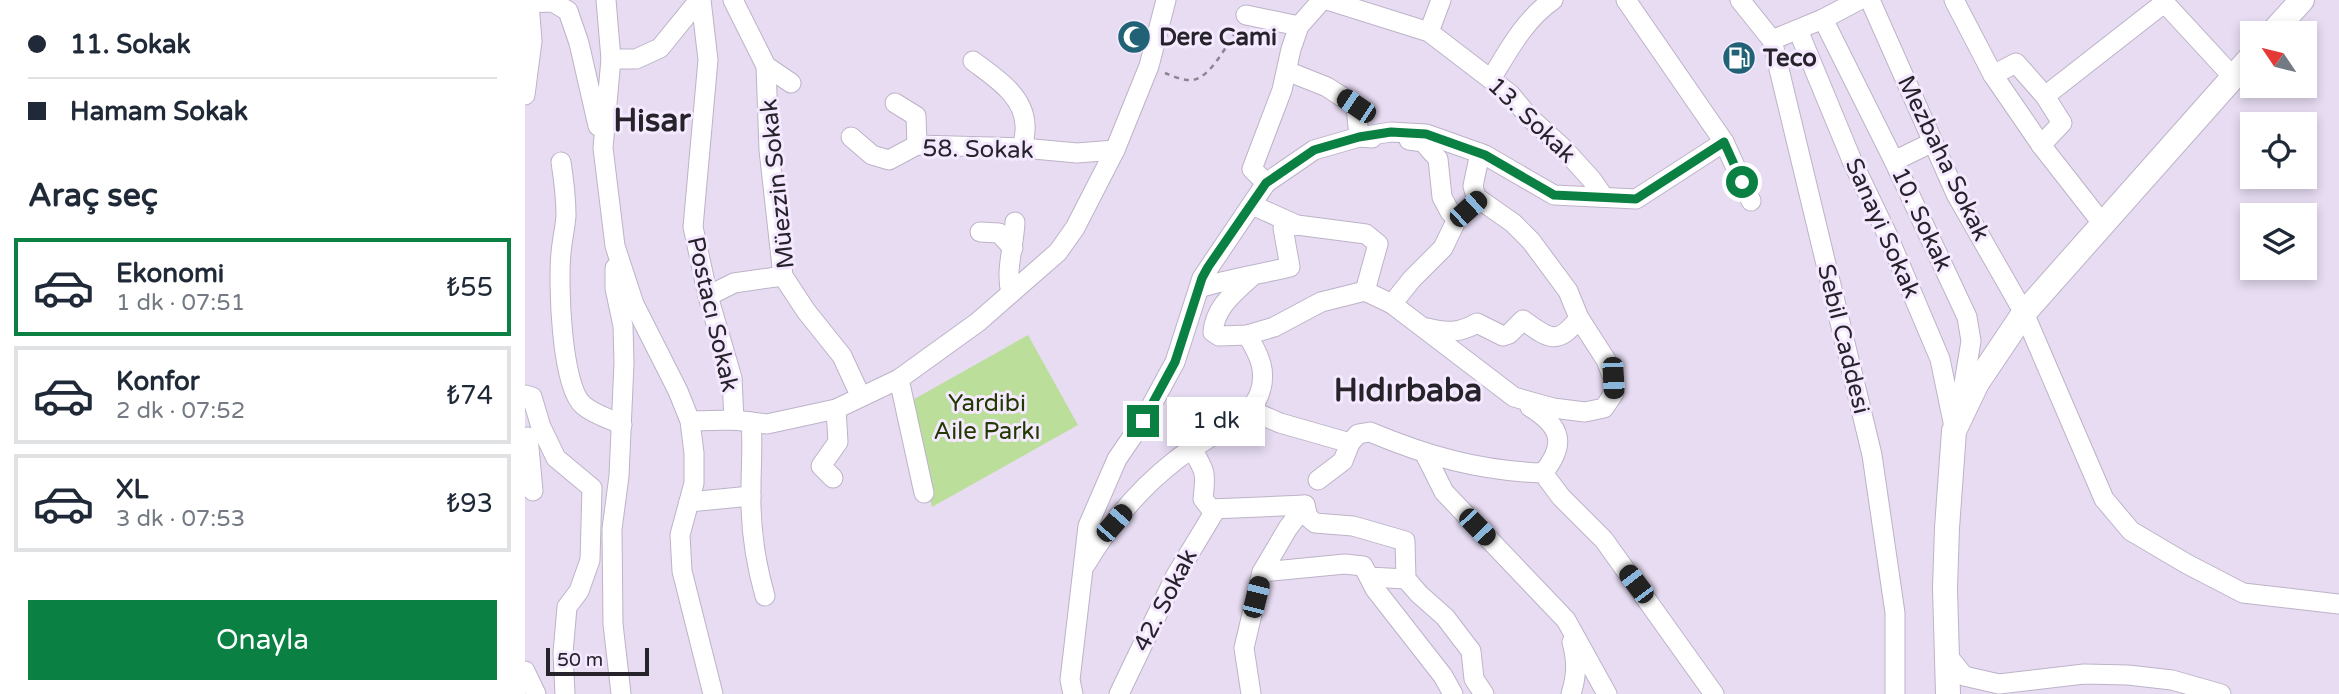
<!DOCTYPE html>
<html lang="tr">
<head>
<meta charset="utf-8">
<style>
	:root { --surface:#fff; --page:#f6f6f7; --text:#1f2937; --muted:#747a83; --line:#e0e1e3; --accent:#0b8043 }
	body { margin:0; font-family:"Varela Round",sans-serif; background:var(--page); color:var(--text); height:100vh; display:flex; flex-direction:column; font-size:26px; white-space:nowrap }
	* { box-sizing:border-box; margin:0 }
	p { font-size:23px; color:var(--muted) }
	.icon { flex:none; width:38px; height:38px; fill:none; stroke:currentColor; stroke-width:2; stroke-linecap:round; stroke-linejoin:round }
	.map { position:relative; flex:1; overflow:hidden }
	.side { display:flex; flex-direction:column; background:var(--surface); width:525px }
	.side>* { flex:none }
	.hud { display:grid; align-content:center; height:154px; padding:0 28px; background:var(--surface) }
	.needle { width:46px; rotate:305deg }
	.buttons { position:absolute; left:1715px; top:21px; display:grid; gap:14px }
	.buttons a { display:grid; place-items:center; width:77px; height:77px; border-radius:0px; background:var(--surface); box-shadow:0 4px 10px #0003; font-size:35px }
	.scale { position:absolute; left:21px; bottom:18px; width:103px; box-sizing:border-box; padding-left:7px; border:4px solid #27232b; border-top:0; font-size:19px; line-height:24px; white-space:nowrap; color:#27232b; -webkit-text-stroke:5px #f4e9ff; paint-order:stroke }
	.end { position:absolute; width:32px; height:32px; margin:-16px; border:9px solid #0b8043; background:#fff; box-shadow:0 0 0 4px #fff }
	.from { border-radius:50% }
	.bubble { position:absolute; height:49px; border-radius:0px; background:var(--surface); box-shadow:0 4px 10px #0003; font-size:23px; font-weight:600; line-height:49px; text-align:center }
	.car { position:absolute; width:21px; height:42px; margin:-21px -10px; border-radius:9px; box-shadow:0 0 5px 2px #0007; background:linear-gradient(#222 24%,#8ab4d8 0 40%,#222 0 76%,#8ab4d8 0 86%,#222 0) }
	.hud b { display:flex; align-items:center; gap:24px; height:66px; font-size:26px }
	.hud b+b { border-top:2px solid var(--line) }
	.hud i { width:18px; height:18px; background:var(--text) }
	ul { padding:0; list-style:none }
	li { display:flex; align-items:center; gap:21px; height:98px; margin:0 14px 10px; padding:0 14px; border:4px solid var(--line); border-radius:0px }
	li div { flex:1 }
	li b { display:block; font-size:26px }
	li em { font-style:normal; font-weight:600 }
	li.current { border-color:var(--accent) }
	li>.icon { width:63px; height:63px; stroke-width:1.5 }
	h2 { padding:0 28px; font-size:32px; line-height:84px }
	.button { display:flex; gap:14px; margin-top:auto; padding:14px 28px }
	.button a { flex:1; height:80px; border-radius:0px; background:var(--accent); color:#fff; font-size:28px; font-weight:600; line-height:80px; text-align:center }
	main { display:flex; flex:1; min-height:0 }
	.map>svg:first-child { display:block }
	.green { fill:#bbde9b }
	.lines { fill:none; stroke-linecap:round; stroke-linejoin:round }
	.minor-casing { stroke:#bdb3c8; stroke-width:21 }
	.major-casing { stroke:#bdb3c8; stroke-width:26 }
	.path { stroke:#8c8493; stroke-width:2.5; stroke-dasharray:5 5; stroke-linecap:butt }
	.minor { stroke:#fff; stroke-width:19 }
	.major { stroke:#fff; stroke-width:24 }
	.route { stroke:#0b8043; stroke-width:9 }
	.labels { text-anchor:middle; stroke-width:6; stroke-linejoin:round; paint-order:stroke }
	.poi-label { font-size:24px; font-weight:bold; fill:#27232b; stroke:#f4e9ff; text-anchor:start }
	.street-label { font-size:24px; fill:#27232b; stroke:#f4e9ff }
	.park-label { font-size:24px; fill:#223a02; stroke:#f4e9ff }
	.district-label { font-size:32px; font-weight:bold; fill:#27232b; stroke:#f4e9ff }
</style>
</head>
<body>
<main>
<section class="side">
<div class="hud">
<b><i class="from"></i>11. Sokak</b>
<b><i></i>Hamam Sokak</b>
</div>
<h2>Araç seç</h2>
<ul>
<li class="current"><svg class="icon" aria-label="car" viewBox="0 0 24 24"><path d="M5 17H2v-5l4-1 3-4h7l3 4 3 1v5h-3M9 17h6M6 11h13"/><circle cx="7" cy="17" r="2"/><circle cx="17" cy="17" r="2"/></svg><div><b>Ekonomi</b><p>1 dk · 07:51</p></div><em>₺55</em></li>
<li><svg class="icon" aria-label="car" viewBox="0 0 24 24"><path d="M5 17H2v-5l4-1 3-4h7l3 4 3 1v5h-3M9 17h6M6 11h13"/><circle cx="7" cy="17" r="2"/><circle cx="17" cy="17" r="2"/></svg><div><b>Konfor</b><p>2 dk · 07:52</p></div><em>₺74</em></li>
<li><svg class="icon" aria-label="car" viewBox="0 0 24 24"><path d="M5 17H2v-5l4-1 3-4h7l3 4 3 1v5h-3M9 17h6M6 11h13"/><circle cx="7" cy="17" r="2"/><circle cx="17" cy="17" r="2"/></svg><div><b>XL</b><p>3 dk · 07:53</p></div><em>₺93</em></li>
</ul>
<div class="button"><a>Onayla</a></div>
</section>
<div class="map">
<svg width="1814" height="694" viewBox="0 0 1814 694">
	<rect width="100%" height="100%" fill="#e7dcf2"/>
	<path class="green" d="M503 335 553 425 407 507 384 402Z"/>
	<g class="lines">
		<g class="minor-casing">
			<g id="minor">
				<path d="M81 0 86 59 78 148 90 246 109 304 153 391 165 421 169 453V483L155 535 157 571 188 694"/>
				<path d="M176 0 183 60 168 227 183 296 207 378 209 420"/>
				<path d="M208 0 241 66 244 150 258 276 281 311 317 356 335 395"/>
				<path d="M802 0 904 32 985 94 1004 117 1038 148 1067 180 1078 196"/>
				<path d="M1101 0 1199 142 1226 201"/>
				<path d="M1215 0 1247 40 1347 455 1370 613V694"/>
				<path d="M1345 0 1431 194 1499 313 1579 499 1606 531 1662 564 1718 593 1814 604"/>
				<path d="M1429 0 1468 75 1516 145 1577 223"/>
				<path d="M1637 0 1708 77"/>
				<path d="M0 3 28 2 43 11 54 43 73 126"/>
				<path d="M721 15 774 26"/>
				<path d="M1298 19 1369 161 1442 317 1446 341 1436 402"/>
				<path d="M1273 30 1328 163 1362 234 1415 359 1428 422"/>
				<path d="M904 32 916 0"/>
				<path d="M1247 40 1298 19 1334 0"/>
				<path d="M86 59H111L135 48 174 0"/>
				<path d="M448 61C469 77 499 95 500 125 501 133 498 141 498 148"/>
				<path d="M241 66 266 83"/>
				<path d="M762 71 802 87 831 106 834 137 847 138"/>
				<path d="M1468 75 1491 63 1520 96"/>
				<path d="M966 79C983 51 1000 19 1028 0"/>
				<path d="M0 95 7 41 4 4"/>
				<path d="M370 103 391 116 392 145"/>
				<path d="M326 137 347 155 364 160 392 145 498 148 552 153 590 150"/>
				<path d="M884 140 898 142 913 159 917 197 925 212 932 219"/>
				<path d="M1516 145 1537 123 1520 96 1639 3"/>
				<path d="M1369 161 1408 142"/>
				<path d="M36 162C39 181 41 197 41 216 40 228 37 241 36 253 33 282 36 386 58 405 68 414 85 419 97 425"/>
				<path d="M741 183 789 150 834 137 866 132 901 134 960 155 1029 195 1111 199 1199 142"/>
				<path d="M727 205 772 225 841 234 853 244 840 291"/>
				<path d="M455 232 474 233 488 248"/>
				<path d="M90 268V288L98 326 99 363 94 476 87 529 88 624 96 694"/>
				<path d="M726 277C709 293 690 307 688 332L694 336 722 335 749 327 796 302 840 291 867 304 989 397 1028 408 1060 412 1079 408 1089 393 1088 378 1081 360 1054 318 1043 291 1006 241 988 223 951 197 948 186 955 153"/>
				<path d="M674 288C704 279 735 274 765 267L758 228 772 225"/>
				<path d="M486 293C480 271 489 246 490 222"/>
				<path d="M183 296 209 283 258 276"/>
				<path d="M867 304 887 279 918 248 932 219 954 200"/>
				<path d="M902 328C921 333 935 333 952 323L978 336 984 334 998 320C1023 338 1032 347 1054 318"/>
				<path d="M374 379 399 493"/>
				<path d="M0 395 7 397 16 427 31 458 67 488 65 560 54 591 42 607 38 653 40 694"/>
				<path d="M1005 407C1036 426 1042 444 1018 473"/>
				<path d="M725 410 755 423 825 443 833 434 845 432C902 456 955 471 1018 473L1036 497 1079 540 1189 694"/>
				<path d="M165 421 209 420 242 424 311 409 374 379 453 322 533 252 550 228 590 150 624 66 641 0"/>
				<path d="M226 422C228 444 226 466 226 488 225 524 230 561 240 596"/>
				<path d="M3 437 8 491"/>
				<path d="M667 449C681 472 681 473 678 499L686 509 780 505 783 517 790 523 828 526 880 541 881 579 894 594 920 617 946 651 949 679 959 694"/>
				<path d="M900 454 919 492 1041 620 1082 694"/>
				<path d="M308 478 296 466 313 442 311 409"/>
				<path d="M793 480 818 461 825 443"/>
				<path d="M164 502 226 496"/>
				<path d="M561 564C584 525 615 488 651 460 671 444 726 416 734 395 743 372 734 354 722 335"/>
				<path d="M737 572 820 564 838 566 844 577 881 579"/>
				<path d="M844 577 850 589 918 676 928 694"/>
				<path d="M1422 655 1439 676 1474 684 1559 674 1603 675 1647 680 1696 694"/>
				<path d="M0 671 11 694"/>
				<path d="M548 694 545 680 563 526 592 459 618 421 650 362 677 278 741 183 727 169 757 90 766 49 774 26 797 0"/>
				<path d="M594 694 650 577 691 509"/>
				<path d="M726 694 719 648 737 572 763 528 780 505"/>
				<path d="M1046 694C1052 675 1052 661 1047 642"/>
			</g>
		</g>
		<g class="major-casing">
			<g id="major">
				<path d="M1747 33 1777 0"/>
				<path d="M1423 694 1420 588 1422 528 1429 431 1452 383 1499 313 1727 56"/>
			</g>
		</g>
		<path class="path" d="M640 73C648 76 658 81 668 80 686 77 703 43 712 29"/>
		<use href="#minor" class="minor"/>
		<use href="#major" class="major"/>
	</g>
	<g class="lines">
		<path class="route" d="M618 421 650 362 677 278 683 267 741 183 789 150 834 137 866 132 901 134 960 155 1029 195 1111 199 1199 142 1217 182"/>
	</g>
	<defs>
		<g id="mosque-disc" transform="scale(1.75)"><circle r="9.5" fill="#216277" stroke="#f4e9ff"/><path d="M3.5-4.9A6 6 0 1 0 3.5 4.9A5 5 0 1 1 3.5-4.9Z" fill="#fff"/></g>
		<g id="fuel-disc" transform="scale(1.75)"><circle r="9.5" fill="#216277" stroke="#f4e9ff"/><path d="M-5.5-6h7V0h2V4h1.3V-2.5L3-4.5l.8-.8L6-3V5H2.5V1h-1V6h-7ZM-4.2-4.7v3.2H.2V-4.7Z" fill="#fff"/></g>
	</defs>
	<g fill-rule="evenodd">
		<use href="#mosque-disc" x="609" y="37"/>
		<use href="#fuel-disc" x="1214" y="58"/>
	</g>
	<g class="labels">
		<g class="poi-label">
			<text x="634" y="45">Dere Cami</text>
			<text x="1238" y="66">Teco</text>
		</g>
		<g class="street-label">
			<text transform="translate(1007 120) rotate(44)" y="8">13. Sokak</text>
			<text transform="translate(453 149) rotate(1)" y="8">58. Sokak</text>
			<text transform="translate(1419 158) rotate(64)" y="8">Mezbaha Sokak</text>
			<text transform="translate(252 184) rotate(-96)" y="8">Müezzin Sokak</text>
			<text transform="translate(1397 219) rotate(65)" y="8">10. Sokak</text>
			<text transform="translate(1358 228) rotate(66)" y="8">Sanayi Sokak</text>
			<text transform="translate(188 314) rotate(77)" y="8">Postacı Sokak</text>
			<text transform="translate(1319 339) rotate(76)" y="8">Sebil Caddesi</text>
			<text transform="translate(640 600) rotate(-63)" y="8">42. Sokak</text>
		</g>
		<g class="park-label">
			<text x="462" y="411">Yardibi<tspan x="462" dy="28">Aile Parkı</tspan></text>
		</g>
		<g class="district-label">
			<text x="127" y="131">Hisar</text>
			<text x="883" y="401">Hıdırbaba</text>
		</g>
	</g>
</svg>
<div class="buttons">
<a><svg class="needle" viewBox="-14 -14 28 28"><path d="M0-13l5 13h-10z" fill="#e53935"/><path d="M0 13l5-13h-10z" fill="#747a83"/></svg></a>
<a><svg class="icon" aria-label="locate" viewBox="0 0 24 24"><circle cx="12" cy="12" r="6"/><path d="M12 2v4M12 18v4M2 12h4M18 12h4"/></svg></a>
<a><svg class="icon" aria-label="layers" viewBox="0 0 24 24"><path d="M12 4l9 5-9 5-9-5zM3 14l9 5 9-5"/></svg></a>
</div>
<div class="scale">50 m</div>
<i class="end from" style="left:1217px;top:182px"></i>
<i class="end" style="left:618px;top:421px"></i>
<div class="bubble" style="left:642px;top:397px;width:98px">1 dk</div>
<i class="car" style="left:831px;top:106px;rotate:304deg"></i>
<i class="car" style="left:943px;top:209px;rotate:48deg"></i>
<i class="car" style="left:1088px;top:378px;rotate:177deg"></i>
<i class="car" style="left:589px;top:523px;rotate:41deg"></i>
<i class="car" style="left:952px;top:527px;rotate:136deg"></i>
<i class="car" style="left:1111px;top:584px;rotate:323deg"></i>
<i class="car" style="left:731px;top:597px;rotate:14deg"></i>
</div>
</main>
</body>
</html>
